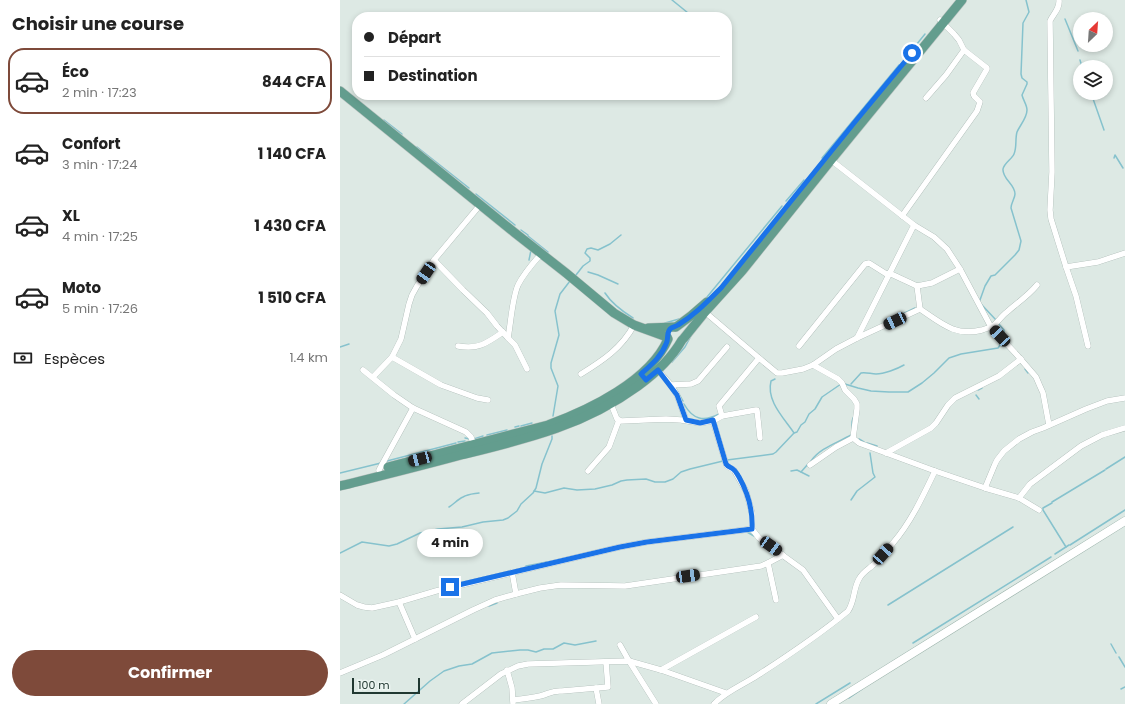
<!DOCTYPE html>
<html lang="fr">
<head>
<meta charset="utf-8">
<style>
	:root { --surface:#fff; --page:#f6f6f6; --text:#222; --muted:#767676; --line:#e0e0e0; --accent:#7e4a3a }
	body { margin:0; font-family:Poppins,sans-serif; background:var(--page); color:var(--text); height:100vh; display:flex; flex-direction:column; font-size:15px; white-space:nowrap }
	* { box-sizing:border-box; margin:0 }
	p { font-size:13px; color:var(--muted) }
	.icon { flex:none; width:22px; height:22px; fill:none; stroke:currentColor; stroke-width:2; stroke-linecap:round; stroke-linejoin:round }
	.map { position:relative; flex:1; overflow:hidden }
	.details { display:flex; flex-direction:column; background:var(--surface); width:340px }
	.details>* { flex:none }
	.guide { position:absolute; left:12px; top:12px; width:380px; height:88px; border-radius:16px; box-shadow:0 2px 6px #0003; display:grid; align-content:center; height:88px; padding:0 12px; background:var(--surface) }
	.needle { width:26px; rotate:25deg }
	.controls { position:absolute; left:733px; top:12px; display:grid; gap:8px }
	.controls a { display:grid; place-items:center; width:40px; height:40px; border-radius:50%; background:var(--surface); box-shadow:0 2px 6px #0003; font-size:20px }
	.scale { position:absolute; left:12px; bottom:10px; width:68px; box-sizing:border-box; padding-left:4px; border:2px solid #203831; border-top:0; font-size:11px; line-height:14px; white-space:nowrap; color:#203831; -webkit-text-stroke:3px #edf6f2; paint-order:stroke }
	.end { position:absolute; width:18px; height:18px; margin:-9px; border:5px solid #1a73e8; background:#fff; box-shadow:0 0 0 2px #fff }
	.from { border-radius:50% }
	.bubble { position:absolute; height:28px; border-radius:14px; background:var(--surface); box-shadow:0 2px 6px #0003; font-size:13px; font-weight:700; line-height:28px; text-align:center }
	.car { position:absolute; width:12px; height:24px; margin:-12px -6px; border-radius:5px; box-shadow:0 0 3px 1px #0007; background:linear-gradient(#222 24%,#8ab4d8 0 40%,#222 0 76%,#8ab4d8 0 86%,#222 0) }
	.guide b { display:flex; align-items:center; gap:14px; height:38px; font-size:15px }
	.guide b+b { border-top:1px solid var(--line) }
	.guide i { width:10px; height:10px; background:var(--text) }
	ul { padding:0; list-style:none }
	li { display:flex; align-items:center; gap:12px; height:66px; margin:0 8px 6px; padding:0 4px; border:2px solid transparent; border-radius:16px }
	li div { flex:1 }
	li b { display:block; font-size:15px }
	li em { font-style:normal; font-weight:700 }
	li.active { border-color:var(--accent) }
	li>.icon { width:36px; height:36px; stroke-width:1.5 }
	h2 { padding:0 12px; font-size:18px; line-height:48px }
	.pay { display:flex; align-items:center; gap:10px; height:44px; padding:0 12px; font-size:15px }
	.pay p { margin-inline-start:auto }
	.cta { display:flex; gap:8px; margin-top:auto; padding:8px 12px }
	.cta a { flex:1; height:46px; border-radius:24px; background:var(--accent); color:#fff; font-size:16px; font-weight:700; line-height:46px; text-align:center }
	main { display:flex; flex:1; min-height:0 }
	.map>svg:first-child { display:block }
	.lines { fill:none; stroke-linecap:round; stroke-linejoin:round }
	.stream { stroke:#86c2cd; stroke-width:1.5 }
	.street-casing { stroke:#a1b0ab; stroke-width:6 }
	.secondary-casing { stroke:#9db4ac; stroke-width:9 }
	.primary-casing { stroke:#bcc3c1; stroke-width:10 }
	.street { stroke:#fff; stroke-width:5.5 }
	.secondary { stroke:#fff; stroke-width:8 }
	.primary { stroke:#639d8e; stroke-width:9 }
	.route { stroke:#1a73e8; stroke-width:5 }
</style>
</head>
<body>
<main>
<section class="details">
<h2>Choisir une course</h2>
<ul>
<li class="active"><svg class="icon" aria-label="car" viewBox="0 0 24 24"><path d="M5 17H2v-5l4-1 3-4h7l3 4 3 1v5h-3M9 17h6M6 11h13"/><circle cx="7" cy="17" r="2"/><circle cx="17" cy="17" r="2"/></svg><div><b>Éco</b><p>2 min · 17:23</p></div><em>844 CFA</em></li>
<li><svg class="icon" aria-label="car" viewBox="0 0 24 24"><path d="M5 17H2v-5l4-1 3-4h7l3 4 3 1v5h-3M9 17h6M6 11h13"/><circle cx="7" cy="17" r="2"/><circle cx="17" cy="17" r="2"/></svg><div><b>Confort</b><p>3 min · 17:24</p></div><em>1 140 CFA</em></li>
<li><svg class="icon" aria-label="car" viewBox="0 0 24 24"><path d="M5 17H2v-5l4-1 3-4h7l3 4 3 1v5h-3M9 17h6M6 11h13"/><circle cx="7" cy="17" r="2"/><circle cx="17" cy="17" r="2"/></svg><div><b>XL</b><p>4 min · 17:25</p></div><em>1 430 CFA</em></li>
<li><svg class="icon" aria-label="car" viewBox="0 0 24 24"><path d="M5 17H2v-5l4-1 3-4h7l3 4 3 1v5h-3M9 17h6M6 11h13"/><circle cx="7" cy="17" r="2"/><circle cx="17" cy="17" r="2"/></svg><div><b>Moto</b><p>5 min · 17:26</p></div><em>1 510 CFA</em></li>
</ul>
<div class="pay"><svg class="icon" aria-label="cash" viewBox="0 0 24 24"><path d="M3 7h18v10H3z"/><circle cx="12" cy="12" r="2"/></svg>Espèces<p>1.4 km</p></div>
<div class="cta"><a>Confirmer</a></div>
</section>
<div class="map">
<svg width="785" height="704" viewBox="0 0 785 704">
	<rect width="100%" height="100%" fill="#dde9e4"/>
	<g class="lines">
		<g class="stream">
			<path d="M332 0 353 17"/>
			<path d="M725 19 738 51"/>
			<path d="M568 55 585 34"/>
			<path d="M740 60 742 67"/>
			<path d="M751 93 764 130"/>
			<path d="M44 120 62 134"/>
			<path d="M77 147 129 188"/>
			<path d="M482 158 559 65"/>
			<path d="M774 158 775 155 783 168"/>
			<path d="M136 194 175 225"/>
			<path d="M446 201 464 180"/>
			<path d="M181 230 188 235"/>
			<path d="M188 236 208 252"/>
			<path d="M189 260 191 250"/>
			<path d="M248 272 258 275 278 284"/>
			<path d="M236 275 243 266 250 261V258L245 253 247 249 251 248 258 250 270 244 281 235"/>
			<path d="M265 293C272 304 282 311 293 318"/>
			<path d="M367 297 442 206"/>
			<path d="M640 300 645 286 651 276 655 275 675 255 679 250 681 241 671 208C671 203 675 198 675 194 675 184 662 179 663 169 664 163 672 159 674 154 677 147 675 139 677 132 680 125 687 118 687 110 687 105 683 100 682 95L687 84V82L682 78 681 74 683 23 689 12 686 0"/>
			<path d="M641 304 656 320"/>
			<path d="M550 320 575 308"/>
			<path d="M325 323 339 319"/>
			<path d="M658 323 664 330V338"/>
			<path d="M0 347 9 344"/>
			<path d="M332 362 345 347 352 334"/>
			<path d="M685 369 688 373"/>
			<path d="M435 379 431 381C426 401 444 418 454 433"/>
			<path d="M505 384 518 388 531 391 549 392H568L582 383 594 373 609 358 621 354 658 348 663 341"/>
			<path d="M511 384 521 373C526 372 531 374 536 374 544 374 557 369 564 365"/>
			<path d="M335 387 343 401"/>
			<path d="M638 390 642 388"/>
			<path d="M636 395 639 399"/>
			<path d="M344 404C353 420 364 422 379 414"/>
			<path d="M213 416 218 386 211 368V363L219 335 215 311 220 294 230 281"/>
			<path d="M181 426 192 423"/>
			<path d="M175 427 179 426"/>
			<path d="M512 430V422L513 418"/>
			<path d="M147 435 167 430"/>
			<path d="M125 438 130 439"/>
			<path d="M134 439 143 436"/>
			<path d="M519 439 524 442"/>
			<path d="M118 442 125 441"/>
			<path d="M527 443 537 446"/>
			<path d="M387 460 433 454 436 452 454 433 457 432 461 425 465 422 469 414 475 409 482 397 501 384"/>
			<path d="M47 461 116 443"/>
			<path d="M471 461C480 448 497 443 511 435"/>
			<path d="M766 469 785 457"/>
			<path d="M451 471 457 470 469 476"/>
			<path d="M461 472 468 464"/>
			<path d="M0 473 41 463"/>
			<path d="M194 491 205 493 224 488 237 490 255 489 272 485 281 481 287 480 306 479 315 482H325L333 479 341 472 350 469 383 461"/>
			<path d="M511 500 517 491 535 477 533 473 530 453"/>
			<path d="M712 502 765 470"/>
			<path d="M712 503 703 508V510L726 547"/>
			<path d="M109 507C114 504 118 499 123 497 128 494 133 494 139 493"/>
			<path d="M407 532 414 536"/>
			<path d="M730 545 785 510"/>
			<path d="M0 553 22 542 49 546 57 544 80 533 98 529 122 527 143 522 163 520 168 518 177 511 181 504 193 493 196 488 202 464 212 439V436"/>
			<path d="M715 554 729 545"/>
			<path d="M186 566 207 562"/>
			<path d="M548 605 673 527"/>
			<path d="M149 606 157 603"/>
			<path d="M573 643 711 557"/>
			<path d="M771 644 776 653"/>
			<path d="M779 657 785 667"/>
			<path d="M781 689 785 687"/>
			<path d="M509 698 522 689"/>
			<path d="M64 704 90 681 104 671 119 666 132 664 152 653 180 650H188L196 652 204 649H213L224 643 235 645 256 641"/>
			<path d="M476 704 510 683"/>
		</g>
		<g class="street-casing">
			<g id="street">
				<path d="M719 0C720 9 713 14 710 21L712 172 710 210 711 219 726 267 736 296 748 346"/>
				<path d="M586 98 606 75 624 50"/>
				<path d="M491 160 574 225 594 237 607 249 620 269 651 327 677 355 696 377 699 384 703 393 709 425"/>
				<path d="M562 216 637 111 640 102 634 96 633 93 647 69V68L624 50 619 40 614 34 600 20"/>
				<path d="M94 260 123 290 147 313 157 326 168 338"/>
				<path d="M726 267 758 262 785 253"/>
				<path d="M549 273 577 286 592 283 620 269"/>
				<path d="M577 286 580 309C601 323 615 337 642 330 645 329 648 328 651 327 657 324 661 316 667 312 677 303 688 296 697 285"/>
				<path d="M365 312 419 358"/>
				<path d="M517 338 580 309"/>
				<path d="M118 346C138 350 147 343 163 332"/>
				<path d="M459 346 525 264 529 263 548 275"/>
				<path d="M52 357 101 385 137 398 148 400"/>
				<path d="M473 365 498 379 502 383 505 390 514 399 517 404V409L513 438 519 443 595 471 645 488 679 498 699 510"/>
				<path d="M187 369 175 345 168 338C171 322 172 299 178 285 184 273 193 263 201 254"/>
				<path d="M23 370 54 395 73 408 126 432 131 437 134 445"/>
				<path d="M318 370 331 385 337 395 346 420"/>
				<path d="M241 374C262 361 282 348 294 325"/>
				<path d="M33 377 52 357 61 339 69 304 72 295 77 286 94 260 140 205"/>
				<path d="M331 385 351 384 358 381 387 347"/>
				<path d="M271 404 277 419 281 421 326 419 341 420 360 423 373 421 382 416 416 410H417L420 438"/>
				<path d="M382 416 379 406 419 358 437 373H442L463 369 473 365 496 349 517 338 574 225"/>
				<path d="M546 453 591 428 596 423 608 405 615 398 659 376 681 359"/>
				<path d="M470 465 496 447 513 438"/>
				<path d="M39 470 73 408"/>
				<path d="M248 471 269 447 279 420"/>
				<path d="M645 488 655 464 657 460 664 451 679 439 692 432 703 428 746 409 767 401 785 398"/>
				<path d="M679 498 690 484 741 446 762 435 785 428"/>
				<path d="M412 529 419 538 463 570 498 619"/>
				<path d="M428 563 436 600"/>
				<path d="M172 572 176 594"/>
				<path d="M0 595 17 605 24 607 32 608 59 602 96 591 280 547 307 542 412 529V513L406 491 394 470 387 466 386 464 373 421"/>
				<path d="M59 602 75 639"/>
				<path d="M280 645 289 661 316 704"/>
				<path d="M167 670 172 688 173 704"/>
				<path d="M321 670 416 617"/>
				<path d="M0 673 43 655 133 610 155 600 176 594 200 588 221 585 285 586 421 566 428 563 443 555"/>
				<path d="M256 688 259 704"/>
				<path d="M173 700C182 699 191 698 200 696 209 694 212 690 222 691L268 687 266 662"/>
				<path d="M122 704 161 674 178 666 188 664 289 661 321 670 386 693"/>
				<path d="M374 704C386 691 403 685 418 675 449 655 480 634 508 611 515 601 513 589 519 579 522 573 527 570 532 566 540 559 547 551 553 543 571 522 583 496 595 471"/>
			</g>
		</g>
		<g class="secondary-casing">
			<path id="secondary" d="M491 704 785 521"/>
		</g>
		<g class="primary-casing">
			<g id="primary">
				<path d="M0 91 175 233 226 273 274 313 294 325 327 337"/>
				<path d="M336 327 352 315 367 302"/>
				<path d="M308 328 335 327"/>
				<path d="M344 338 365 312 402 271 491 160 622 0"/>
				<path d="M48 467 208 425C249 410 310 381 328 339"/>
				<path d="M0 486C40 476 81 466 121 455 186 439 243 426 298 386 316 373 331 359 342 340"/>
			</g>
		</g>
		<use href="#street" class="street"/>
		<use href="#secondary" class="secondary"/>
		<use href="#primary" class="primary"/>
	</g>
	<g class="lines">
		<path class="route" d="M110 587 280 547 307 542 412 529C413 510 408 493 399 477 397 474 396 471 393 469 391 467 388 467 386 464L373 420 360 423 346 420 337 395 318 370 306 380 301 374C311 365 321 357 326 344 329 339 326 334 330 329 332 327 335 327 338 325 355 315 368 301 381 288L514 123 572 53"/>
	</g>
</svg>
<div class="controls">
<a><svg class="needle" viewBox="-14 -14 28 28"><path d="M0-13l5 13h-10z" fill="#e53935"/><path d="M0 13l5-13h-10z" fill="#767676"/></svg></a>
<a><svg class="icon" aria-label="layers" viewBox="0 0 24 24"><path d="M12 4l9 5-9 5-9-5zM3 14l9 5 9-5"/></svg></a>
</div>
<div class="scale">100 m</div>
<i class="end from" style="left:572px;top:53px"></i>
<i class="end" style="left:110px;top:587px"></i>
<div class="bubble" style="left:77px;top:529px;width:66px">4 min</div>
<i class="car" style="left:86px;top:273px;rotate:214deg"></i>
<i class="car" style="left:555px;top:321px;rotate:245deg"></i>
<i class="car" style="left:660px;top:336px;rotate:317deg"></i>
<i class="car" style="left:80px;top:459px;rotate:255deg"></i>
<i class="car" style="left:431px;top:546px;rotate:125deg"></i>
<i class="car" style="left:543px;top:554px;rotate:42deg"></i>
<i class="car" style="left:348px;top:576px;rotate:82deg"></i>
<div class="guide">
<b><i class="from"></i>Départ</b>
<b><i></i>Destination</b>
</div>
</div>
</main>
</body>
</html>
